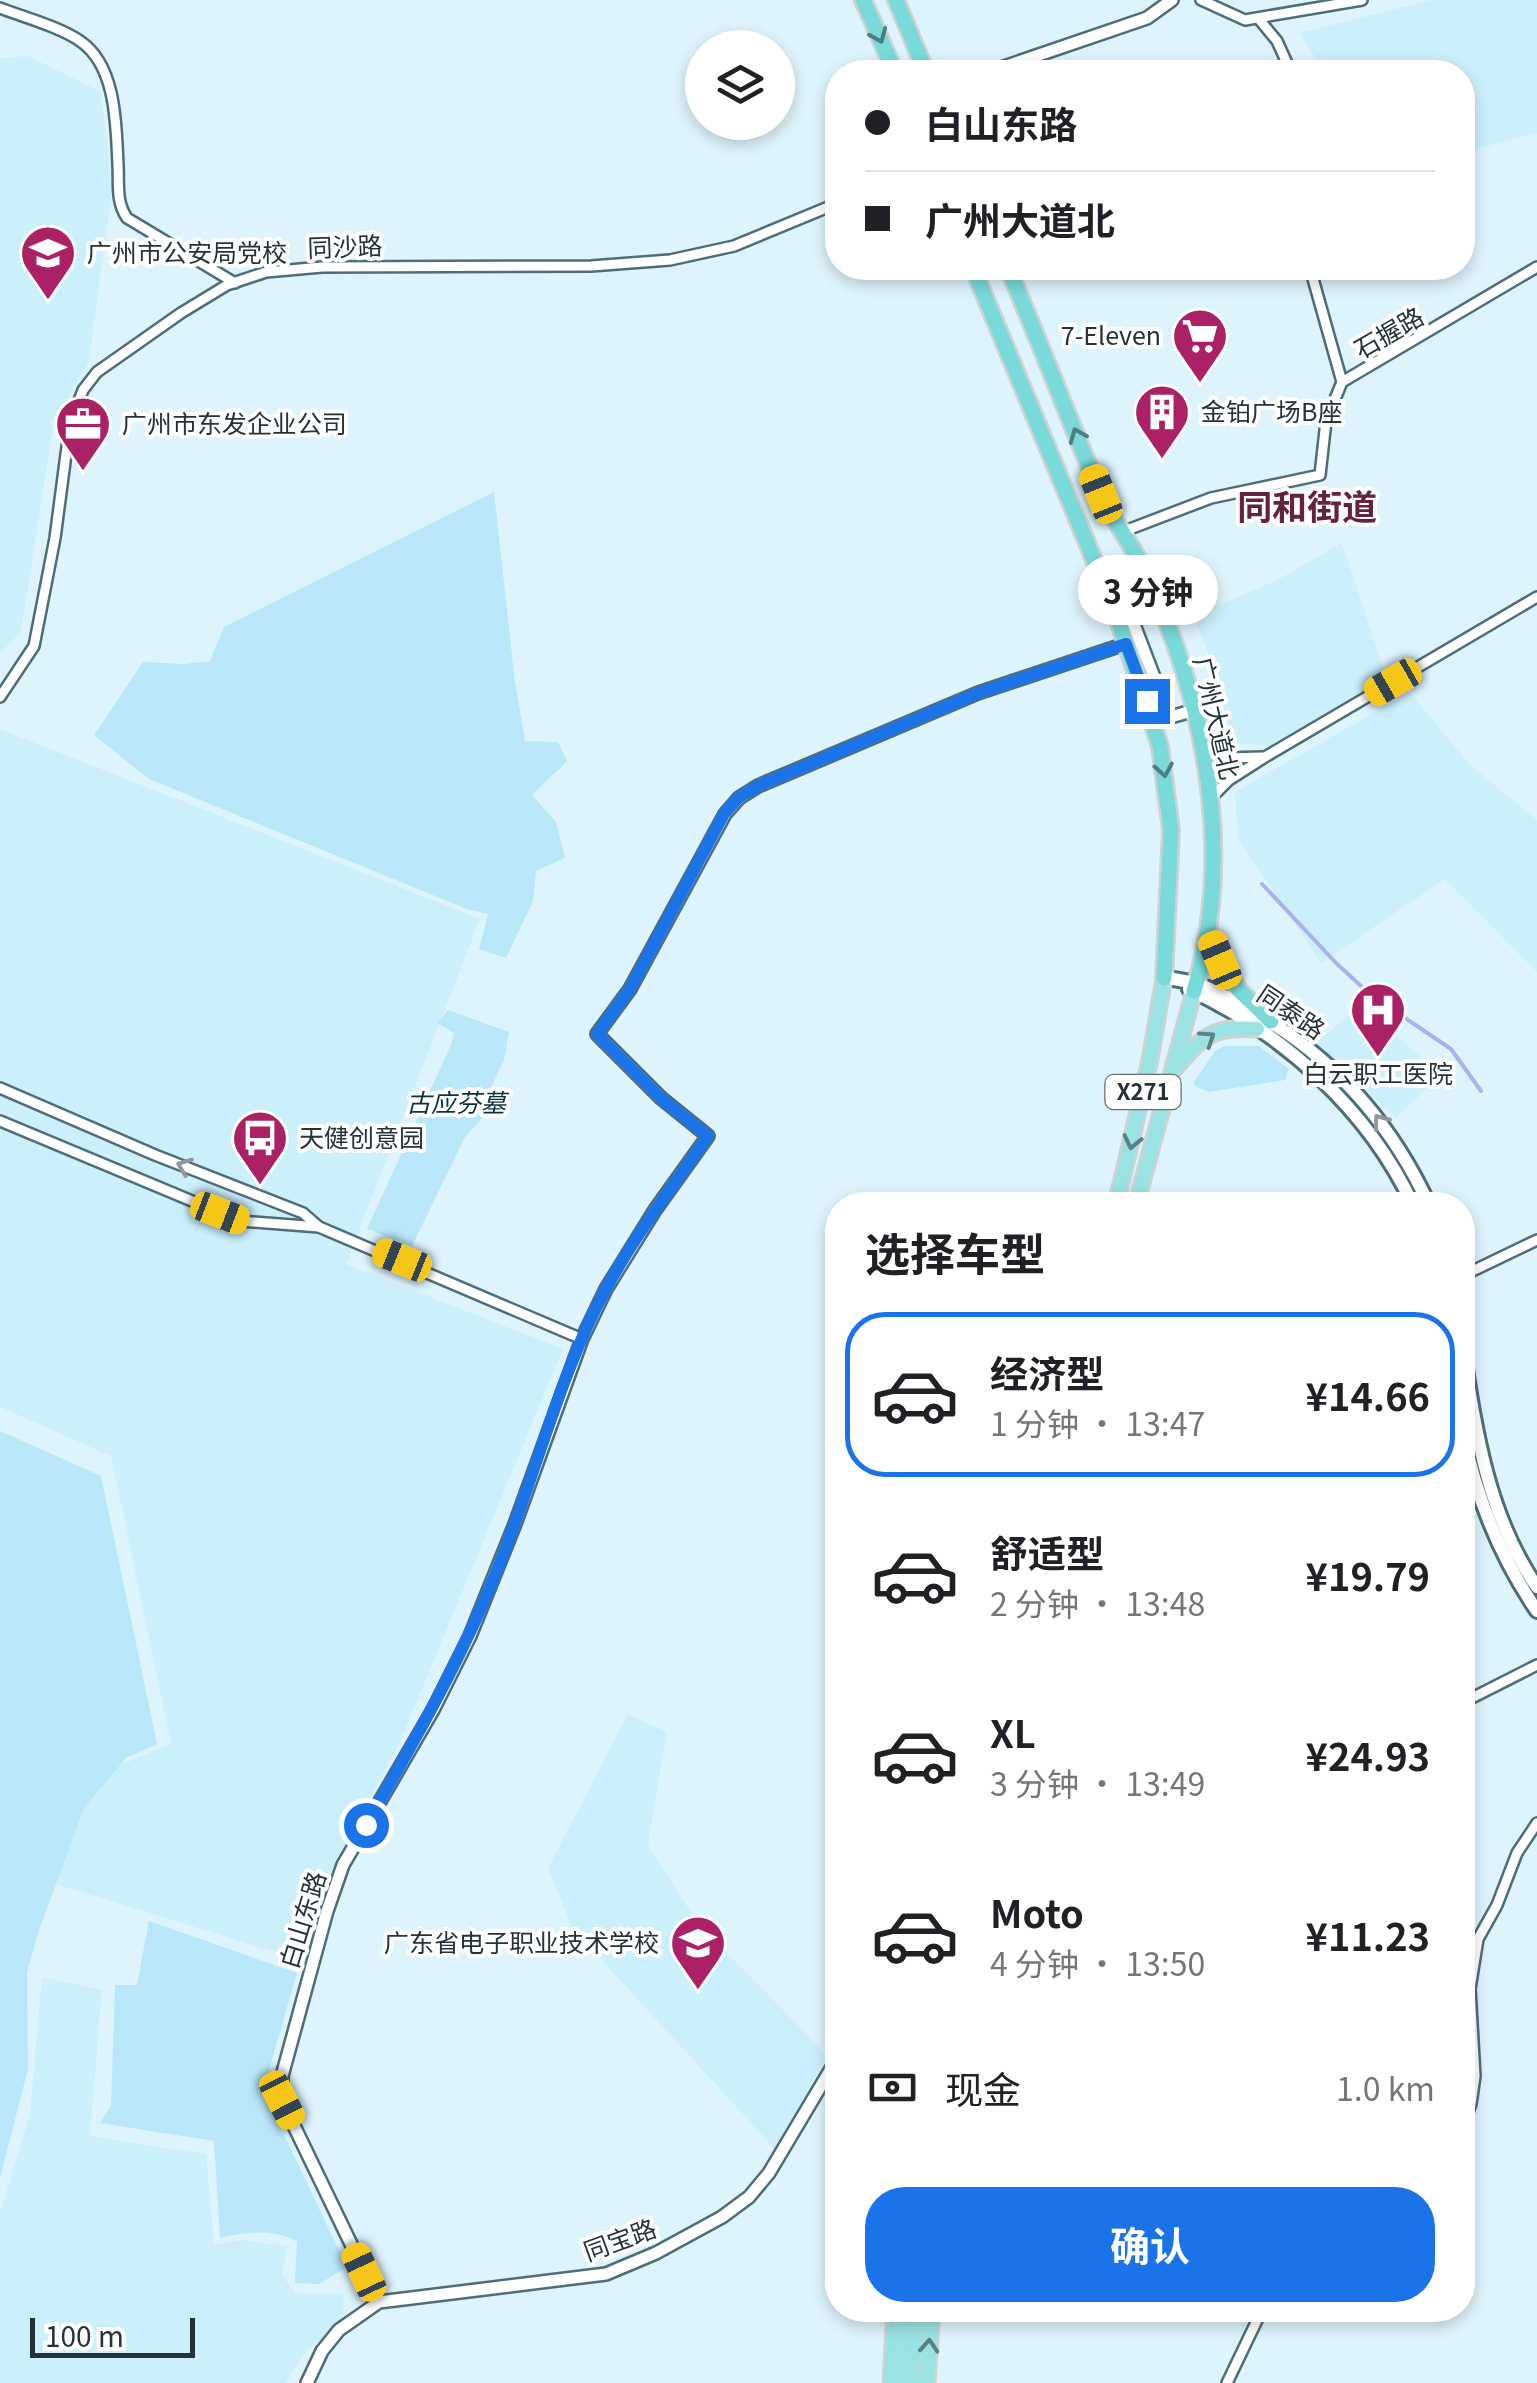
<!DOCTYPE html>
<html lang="zh">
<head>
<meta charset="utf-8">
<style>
	:root { --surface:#fff; --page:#f2f2f2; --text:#202124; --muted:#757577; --line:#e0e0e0; --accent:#1a73e8 }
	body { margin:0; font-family:Georgia,"Noto Sans SC",serif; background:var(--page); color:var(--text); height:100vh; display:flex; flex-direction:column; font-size:38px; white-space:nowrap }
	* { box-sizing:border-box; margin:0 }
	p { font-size:32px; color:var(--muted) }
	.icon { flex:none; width:55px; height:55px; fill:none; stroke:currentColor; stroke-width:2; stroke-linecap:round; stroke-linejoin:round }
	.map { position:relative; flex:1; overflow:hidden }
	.panel { position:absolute; left:825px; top:1192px; width:650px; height:1130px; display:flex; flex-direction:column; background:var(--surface); border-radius:40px; box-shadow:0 5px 15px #0003 }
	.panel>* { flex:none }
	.top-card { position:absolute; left:825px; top:60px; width:650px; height:220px; border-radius:40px; box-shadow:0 5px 15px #0003; display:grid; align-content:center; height:220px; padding:0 40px; background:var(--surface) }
	.buttons { position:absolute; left:685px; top:30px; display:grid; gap:20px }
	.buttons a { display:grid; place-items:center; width:110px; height:110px; border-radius:50%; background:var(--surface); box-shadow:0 5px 15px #0003; font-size:50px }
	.scale { position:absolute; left:30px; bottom:25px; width:165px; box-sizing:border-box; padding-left:10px; border:5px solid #253338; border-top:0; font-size:28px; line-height:35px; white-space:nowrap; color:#253338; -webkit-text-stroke:8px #fdfdfd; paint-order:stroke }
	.end { position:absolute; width:45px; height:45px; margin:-22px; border:12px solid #1a73e8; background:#fff; box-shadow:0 0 0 5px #fff }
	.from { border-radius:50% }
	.bubble { position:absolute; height:70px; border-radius:35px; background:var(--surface); box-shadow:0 5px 15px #0003; font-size:32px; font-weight:700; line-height:70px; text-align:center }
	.car { position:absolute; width:30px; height:60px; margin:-30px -15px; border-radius:12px; box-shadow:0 0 8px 2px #0007; background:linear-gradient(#f5c518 24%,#345 0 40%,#f5c518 0 76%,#345 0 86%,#f5c518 0) }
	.top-card b { display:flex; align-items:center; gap:35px; height:95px; font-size:38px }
	.top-card b+b { border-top:2px solid var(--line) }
	.top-card i { width:25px; height:25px; background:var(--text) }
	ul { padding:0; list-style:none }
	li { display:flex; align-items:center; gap:30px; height:165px; margin:0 20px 15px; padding:0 20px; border:5px solid transparent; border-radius:40px }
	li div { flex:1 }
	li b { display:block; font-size:38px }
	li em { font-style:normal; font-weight:700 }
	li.current { border-color:var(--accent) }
	li>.icon { width:90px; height:90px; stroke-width:1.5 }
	h2 { padding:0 40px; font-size:45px; line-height:120px }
	.pay { display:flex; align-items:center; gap:25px; height:110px; padding:0 40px; font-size:38px }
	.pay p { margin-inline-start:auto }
	.button { display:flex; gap:20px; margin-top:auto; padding:20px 40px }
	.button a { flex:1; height:115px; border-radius:40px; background:var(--accent); color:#fff; font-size:40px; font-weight:700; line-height:115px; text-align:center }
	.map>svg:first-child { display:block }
	.built { fill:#cceffc }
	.green { fill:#b8e7f9 }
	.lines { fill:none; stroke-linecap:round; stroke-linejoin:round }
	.stream { stroke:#a7b2f2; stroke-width:4 }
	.minor-casing { stroke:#4d6e79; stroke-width:14 }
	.tertiary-casing { stroke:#4d6e79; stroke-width:16 }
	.secondary-casing { stroke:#4d6e79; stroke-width:18 }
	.primary-casing { stroke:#cfd2d3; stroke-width:19 }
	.trunk-casing { stroke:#cfd2d3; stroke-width:20 }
	.minor { stroke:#fff; stroke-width:9 }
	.tertiary { stroke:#fff; stroke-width:11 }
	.secondary { stroke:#fff; stroke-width:12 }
	.primary { stroke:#9be3e3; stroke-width:14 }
	.trunk { stroke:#7adada; stroke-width:15 }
	.oneway { stroke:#4b7e81 }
	.oneway2 { stroke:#5a8285 }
	.oneway3 { stroke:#92999c }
	.route { stroke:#1a73e8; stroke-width:12 }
	.labels { text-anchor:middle; stroke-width:8; stroke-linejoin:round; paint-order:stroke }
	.shield { fill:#fdfdfd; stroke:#667073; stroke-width:2.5 }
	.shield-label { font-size:22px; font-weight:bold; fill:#253338 }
	.street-label { font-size:25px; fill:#253338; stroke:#fdfdfd }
	.poi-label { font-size:25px; fill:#253338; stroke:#fdfdfd; text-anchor:start }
	.park-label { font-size:25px; font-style:italic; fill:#08323e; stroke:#fdfdfd }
	.district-label { font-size:35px; font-weight:bold; fill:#64223e; stroke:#fdfdfd }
</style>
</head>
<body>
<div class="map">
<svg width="1537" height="2383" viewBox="0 0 1537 2383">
	<rect width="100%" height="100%" fill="#def4fc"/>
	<g class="built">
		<path d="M1431 0H1537V133L1463 152 1462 72H1325L1299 33Z"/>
		<path d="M28 56 101 92 112 189 89 362 54 421 21 632 0 653V58Z"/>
		<path d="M1342 543 1386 677 1271 746 1233 743 1221 718 1216 674 1194 616 1277 580Z"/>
		<path d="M1410 692 1469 764 1537 820V972L1445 879 1321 963 1238 839 1235 792Z"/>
		<path d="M0 729 480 919 346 1264 563 1349 399 1744 332 1869 304 1961 46 1881 101 1773 171 1744 111 1456 0 1407Z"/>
		<path d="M1362 1005 1441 1075 1396 1118 1316 1043Z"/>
		<path d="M628 1714 667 1732 648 1845 697 1922 827 2055 775 2149 573 1929 548 1868Z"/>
		<path d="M42 1977 102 1990 90 2136 206 2154 214 2245 241 2240 287 2246 282 2275 295 2293 343 2294 344 2322 307 2350 286 2383H0V2213L30 2114Z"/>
	</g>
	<g class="green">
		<path d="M494 492 515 682 525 741 558 742 567 761 532 795 556 822 565 858 536 871 533 901 506 958 479 949 488 914 467 909 149 779 94 735 143 662 184 664 210 661 224 627Z"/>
		<path d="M448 1010 509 1032 504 1060 486 1098 482 1118 465 1137 412 1246 367 1229 451 1045 454 1033 437 1023Z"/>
		<path d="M1224 1046H1259L1289 1069 1285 1080 1209 1092 1195 1086 1194 1082 1215 1051Z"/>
		<path d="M0 1431 101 1476 157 1744 126 1758 84 1808 38 1933 27 1972 28 2069 0 2178Z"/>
		<path d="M149 1921 297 1973 263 2091 347 2267 319 2284 295 2283 297 2242C276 2228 244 2232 220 2238L214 2141 100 2123 111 2105 115 1985H137Z"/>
	</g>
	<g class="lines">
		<path class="stream" d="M1262 884 1337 964 1371 995 1451 1049 1481 1091"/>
		<g class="minor-casing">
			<g id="minor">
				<path d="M1201 0 1245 20 1362 0"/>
				<path d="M0 8C23 17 60 27 80 41 117 66 116 126 118 165 119 185 116 202 127 218L235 283"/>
				<path d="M1258 18 1277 41 1291 72"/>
				<path d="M1310 268 1342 382"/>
				<path d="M1122 532 1211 498 1320 475 1326 421 1342 382 1537 267"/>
				<path d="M0 697 34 646 55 538 70 424 83 390 97 372 181 313 227 285 266 272 322 267 591 266 670 260 734 246 838 203"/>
				<path d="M1202 748 1226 758 1262 757"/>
				<path d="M1211 798 1229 780 1265 757 1537 597"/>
				<path d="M0 1088 155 1155 303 1213 319 1227"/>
				<path d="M0 1121 240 1221 319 1227 582 1339"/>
				<path d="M1462 1276 1537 1240"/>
				<path d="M1462 1703 1537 1665"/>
				<path d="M1462 2129 1471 2104 1475 2076 1470 1989 1478 1939 1497 1905 1517 1853 1537 1823"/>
				<path d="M1227 2383 1262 2310"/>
			</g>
		</g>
		<g class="tertiary-casing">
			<g id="tertiary">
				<path d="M989 72 1147 18 1172 0"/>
				<path d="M1114 608 1130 614 1167 711 1174 716 1195 710"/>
				<path d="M379 2302 282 2101V2076L327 1911 343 1865 433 1710 470 1636 515 1524 582 1339 606 1289 655 1210 708 1136 661 1098 597 1034 630 989 725 814 739 798 758 786 978 693 1125 644"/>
				<path d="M307 2383 322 2351 339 2330 379 2302 606 2274 656 2253 722 2217 749 2197 769 2173 838 2057"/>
			</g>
		</g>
		<g class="secondary-casing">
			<g id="secondary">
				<path d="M1164 978C1199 981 1212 989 1243 1006 1327 1051 1389 1118 1429 1205"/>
				<path d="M1189 989C1284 1034 1368 1109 1413 1205"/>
				<path d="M1462 1343C1475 1428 1487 1515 1537 1587"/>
				<path d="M1462 1428C1475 1495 1499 1555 1537 1611"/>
			</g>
		</g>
		<g class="primary-casing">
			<g id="primary">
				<path d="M1174 1069C1204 1036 1211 1026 1257 1029"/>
				<path d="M1116 1205 1150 1060 1164 978"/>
				<path d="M1136 1205 1194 991"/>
				<path d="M891 2383 895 2310"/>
				<path d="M900 2383 905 2310"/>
				<path d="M912 2383 917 2310"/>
				<path d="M927 2383 932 2310"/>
			</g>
		</g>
		<g class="trunk-casing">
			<g id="trunk">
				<path d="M863 0 895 72"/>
				<path d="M896 0 926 72"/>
				<path d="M973 268 1114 608 1160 746 1171 830 1164 978"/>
				<path d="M1008 268C1040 342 1068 418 1100 492 1113 522 1135 548 1148 578 1206 704 1235 856 1194 991"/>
				<path d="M1208 932 1238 989 1271 1021"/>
			</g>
		</g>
		<use href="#minor" class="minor"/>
		<use href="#tertiary" class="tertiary"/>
		<use href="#secondary" class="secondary"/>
		<use href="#primary" class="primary"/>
		<use href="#trunk" class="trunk"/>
	</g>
	<defs><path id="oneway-chevron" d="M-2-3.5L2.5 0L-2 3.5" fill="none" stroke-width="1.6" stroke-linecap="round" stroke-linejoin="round" transform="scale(2.5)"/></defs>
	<g class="oneway">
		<use href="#oneway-chevron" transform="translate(879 36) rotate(67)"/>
		<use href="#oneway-chevron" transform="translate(1077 435) rotate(-113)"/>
		<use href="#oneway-chevron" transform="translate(1164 770) rotate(80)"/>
	</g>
	<g class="oneway2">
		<use href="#oneway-chevron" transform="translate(1208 1038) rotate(-33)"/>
		<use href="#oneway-chevron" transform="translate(1132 1142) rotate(103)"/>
		<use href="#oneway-chevron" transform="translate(929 2346) rotate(-86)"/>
	</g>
	<g class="oneway3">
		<use href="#oneway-chevron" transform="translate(1380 1121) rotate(-127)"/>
		<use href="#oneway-chevron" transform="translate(184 1166) rotate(-159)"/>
	</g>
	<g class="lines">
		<path class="route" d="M366 1825C417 1737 466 1651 503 1555 537 1469 562 1368 607 1287 636 1234 673 1186 708 1136L661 1098 597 1034 630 989 724 814 738 798 758 786 978 693 1126 644 1147 701"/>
	</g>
	<defs>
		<g id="university-pin" transform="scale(2.875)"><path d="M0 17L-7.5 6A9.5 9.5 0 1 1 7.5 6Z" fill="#ab2165" stroke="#fdfdfd"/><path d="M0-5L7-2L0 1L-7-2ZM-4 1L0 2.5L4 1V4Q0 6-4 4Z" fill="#fff"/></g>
		<g id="supermarket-pin" transform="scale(2.875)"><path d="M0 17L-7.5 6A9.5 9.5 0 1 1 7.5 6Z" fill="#ab2165" stroke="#fdfdfd"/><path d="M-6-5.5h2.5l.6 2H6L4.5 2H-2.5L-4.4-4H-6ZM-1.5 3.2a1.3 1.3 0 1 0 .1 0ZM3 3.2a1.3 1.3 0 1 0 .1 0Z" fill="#fff"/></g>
		<g id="building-pin" transform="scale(2.875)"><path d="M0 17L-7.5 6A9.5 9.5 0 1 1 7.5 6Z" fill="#ab2165" stroke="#fdfdfd"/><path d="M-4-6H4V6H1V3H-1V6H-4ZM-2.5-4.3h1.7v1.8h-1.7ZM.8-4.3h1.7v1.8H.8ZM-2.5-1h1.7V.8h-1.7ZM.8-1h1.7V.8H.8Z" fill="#fff"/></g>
		<g id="office-pin" transform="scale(2.875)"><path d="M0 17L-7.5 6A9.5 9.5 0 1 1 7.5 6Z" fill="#ab2165" stroke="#fdfdfd"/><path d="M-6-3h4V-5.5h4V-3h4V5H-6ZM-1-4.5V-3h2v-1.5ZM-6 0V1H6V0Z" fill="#fff"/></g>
		<g id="hospital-pin" transform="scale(2.875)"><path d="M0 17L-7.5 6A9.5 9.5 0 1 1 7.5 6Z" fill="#ab2165" stroke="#fdfdfd"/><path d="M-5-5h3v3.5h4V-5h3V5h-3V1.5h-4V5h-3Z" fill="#fff"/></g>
		<g id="bus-pin" transform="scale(2.875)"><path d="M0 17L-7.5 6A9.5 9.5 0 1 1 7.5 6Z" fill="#ab2165" stroke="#fdfdfd"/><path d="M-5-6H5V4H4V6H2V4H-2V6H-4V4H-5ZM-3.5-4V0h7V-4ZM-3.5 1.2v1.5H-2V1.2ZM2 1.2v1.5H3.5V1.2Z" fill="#fff"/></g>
	</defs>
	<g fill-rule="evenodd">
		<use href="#university-pin" x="48" y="253"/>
		<use href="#supermarket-pin" x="1200" y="336"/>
		<use href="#building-pin" x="1162" y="412"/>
		<use href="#office-pin" x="83" y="424"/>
		<use href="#hospital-pin" x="1378" y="1010"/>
		<use href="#bus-pin" x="260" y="1138"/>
		<use href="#university-pin" x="698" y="1943"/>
	</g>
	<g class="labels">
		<rect class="shield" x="1105.5" y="1075" width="75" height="34" rx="8"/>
		<g class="shield-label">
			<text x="1143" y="1100">X271</text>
		</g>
		<g class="street-label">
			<text transform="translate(345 247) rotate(-2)" y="9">同沙路</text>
			<text transform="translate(1389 333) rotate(-30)" y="9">石握路</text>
			<text transform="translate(1216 718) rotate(77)" y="9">广州大道北</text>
			<text transform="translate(1291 1012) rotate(34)" y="9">同泰路</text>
			<text transform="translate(303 1920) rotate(-73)" y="9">白山东路</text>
			<text transform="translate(620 2240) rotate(-20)" y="9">同宝路</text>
		</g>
		<g class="poi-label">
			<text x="87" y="262">广州市公安局党校</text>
			<text x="1161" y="345" text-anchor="end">7-Eleven</text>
			<text x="1201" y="421">金铂广场B座</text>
			<text x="122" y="433">广州市东发企业公司</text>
			<text x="1378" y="1083" text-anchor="middle">白云职工医院</text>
			<text x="299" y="1147">天健创意园</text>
			<text x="659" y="1952" text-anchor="end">广东省电子职业技术学校</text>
		</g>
		<g class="park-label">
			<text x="456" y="1112">古应芬墓</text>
		</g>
		<g class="district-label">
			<text x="1307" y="520">同和街道</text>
		</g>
	</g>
</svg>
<div class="buttons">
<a><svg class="icon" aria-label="layers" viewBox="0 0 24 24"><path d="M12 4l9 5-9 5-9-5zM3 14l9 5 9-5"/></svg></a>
</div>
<div class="scale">100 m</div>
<i class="end from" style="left:366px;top:1825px"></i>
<i class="end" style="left:1147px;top:701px"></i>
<div class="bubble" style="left:1078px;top:555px;width:140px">3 分钟</div>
<i class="car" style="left:1101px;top:494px;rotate:338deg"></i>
<i class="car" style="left:1393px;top:682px;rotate:240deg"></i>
<i class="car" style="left:1220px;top:960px;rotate:337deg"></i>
<i class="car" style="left:220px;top:1213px;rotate:111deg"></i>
<i class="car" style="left:402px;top:1260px;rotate:292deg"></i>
<i class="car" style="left:282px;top:2100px;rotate:153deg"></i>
<i class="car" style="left:364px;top:2272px;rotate:335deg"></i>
<div class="top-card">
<b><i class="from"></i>白山东路</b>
<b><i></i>广州大道北</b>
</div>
<section class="panel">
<h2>选择车型</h2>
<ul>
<li class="current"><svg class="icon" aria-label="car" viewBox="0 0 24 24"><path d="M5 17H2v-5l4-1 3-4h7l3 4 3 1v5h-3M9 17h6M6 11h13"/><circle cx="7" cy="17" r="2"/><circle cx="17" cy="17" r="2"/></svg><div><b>经济型</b><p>1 分钟 · 13:47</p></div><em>¥14.66</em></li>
<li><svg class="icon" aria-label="car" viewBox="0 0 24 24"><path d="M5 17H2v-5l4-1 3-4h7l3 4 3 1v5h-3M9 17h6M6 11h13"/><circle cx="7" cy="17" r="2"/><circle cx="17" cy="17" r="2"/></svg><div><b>舒适型</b><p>2 分钟 · 13:48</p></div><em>¥19.79</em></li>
<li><svg class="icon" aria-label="car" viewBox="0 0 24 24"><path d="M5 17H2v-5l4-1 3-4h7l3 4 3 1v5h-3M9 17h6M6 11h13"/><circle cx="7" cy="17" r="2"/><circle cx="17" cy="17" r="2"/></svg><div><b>XL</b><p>3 分钟 · 13:49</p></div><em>¥24.93</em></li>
<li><svg class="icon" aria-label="car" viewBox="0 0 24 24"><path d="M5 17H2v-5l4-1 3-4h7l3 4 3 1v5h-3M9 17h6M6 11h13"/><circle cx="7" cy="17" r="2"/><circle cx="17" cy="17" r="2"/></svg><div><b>Moto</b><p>4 分钟 · 13:50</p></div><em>¥11.23</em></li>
</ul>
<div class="pay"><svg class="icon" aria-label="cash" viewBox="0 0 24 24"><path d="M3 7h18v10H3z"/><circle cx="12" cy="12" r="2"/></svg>现金<p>1.0 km</p></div>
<div class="button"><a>确认</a></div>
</section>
</div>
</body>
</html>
